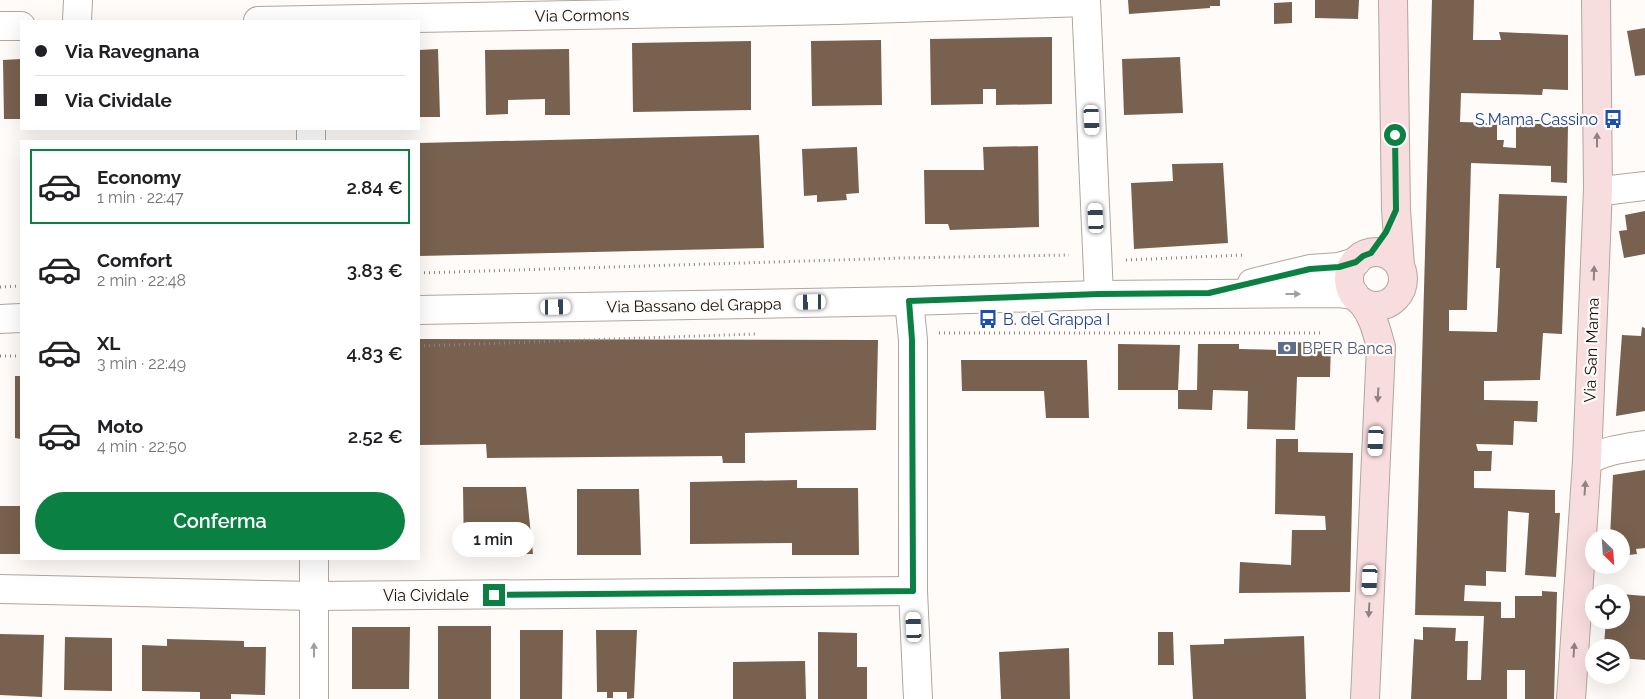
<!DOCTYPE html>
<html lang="it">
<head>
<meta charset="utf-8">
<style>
	:root { --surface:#fff; --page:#f2f2f2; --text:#202124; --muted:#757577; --line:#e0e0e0; --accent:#0b8043 }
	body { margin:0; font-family:Raleway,sans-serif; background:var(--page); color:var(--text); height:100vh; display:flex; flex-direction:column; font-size:19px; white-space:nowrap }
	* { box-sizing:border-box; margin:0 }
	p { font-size:16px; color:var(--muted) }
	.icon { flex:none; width:28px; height:28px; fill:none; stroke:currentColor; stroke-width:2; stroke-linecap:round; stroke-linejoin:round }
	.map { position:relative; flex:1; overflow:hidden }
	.panel { position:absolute; left:20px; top:140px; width:400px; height:420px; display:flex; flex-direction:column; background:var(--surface); border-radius:0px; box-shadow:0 5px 20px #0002 }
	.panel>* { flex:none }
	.hud { position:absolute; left:20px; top:20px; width:400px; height:110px; border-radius:0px; box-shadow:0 5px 20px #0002; display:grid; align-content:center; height:110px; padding:0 15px; background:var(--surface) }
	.needle { width:32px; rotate:155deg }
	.tools { position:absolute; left:1585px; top:529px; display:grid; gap:10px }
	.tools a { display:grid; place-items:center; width:45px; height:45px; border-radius:50%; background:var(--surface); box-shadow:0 5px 20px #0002; font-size:25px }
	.end { position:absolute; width:22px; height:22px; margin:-11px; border:6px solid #0b8043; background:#fff; box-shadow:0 0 0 2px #fff }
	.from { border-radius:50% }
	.bubble { position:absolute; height:35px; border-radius:18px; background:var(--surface); box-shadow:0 5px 20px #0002; font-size:16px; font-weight:600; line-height:35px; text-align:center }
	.car { position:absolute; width:15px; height:30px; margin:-15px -8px; border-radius:6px; box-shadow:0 0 4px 1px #0007; background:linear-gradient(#fff 24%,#345 0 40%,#fff 0 76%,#345 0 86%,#fff 0) }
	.hud b { display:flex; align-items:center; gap:18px; height:48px; font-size:19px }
	.hud b+b { border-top:1px solid var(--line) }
	.hud i { width:12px; height:12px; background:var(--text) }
	ul { padding:9px 0 0; list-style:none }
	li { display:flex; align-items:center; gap:15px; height:75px; margin:0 10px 8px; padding:0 5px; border:2px solid transparent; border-radius:0px }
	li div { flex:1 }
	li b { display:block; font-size:19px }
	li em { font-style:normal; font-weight:600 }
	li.active { border-color:var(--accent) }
	li>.icon { width:45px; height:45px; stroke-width:1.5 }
	.primary-button { display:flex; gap:10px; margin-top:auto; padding:10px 15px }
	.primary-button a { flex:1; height:58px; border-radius:30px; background:var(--accent); color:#fff; font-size:20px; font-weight:600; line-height:58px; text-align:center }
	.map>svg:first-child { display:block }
	.building { fill:#78614e }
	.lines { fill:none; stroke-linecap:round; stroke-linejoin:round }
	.street-casing { stroke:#b3a69c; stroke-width:30 }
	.secondary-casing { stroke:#b3a69c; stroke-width:30 }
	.path { stroke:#8a8683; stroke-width:3; stroke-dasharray:1 4; stroke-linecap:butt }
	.street { stroke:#fff; stroke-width:28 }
	.secondary { stroke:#f8ddde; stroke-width:28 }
	.oneway { fill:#918180 }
	.oneway2 { fill:#a19f9e }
	.route { stroke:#0b8043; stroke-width:6 }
	.labels { text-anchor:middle; stroke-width:4.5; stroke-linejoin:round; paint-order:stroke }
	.street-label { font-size:16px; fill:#14100c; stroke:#fefbf9 }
	.transit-label { font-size:16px; fill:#164399; stroke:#fefbf9; text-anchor:end }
	.service-label { font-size:16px; fill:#4e5e75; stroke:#fefbf9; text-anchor:start }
</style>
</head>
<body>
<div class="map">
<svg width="1645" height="699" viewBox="0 0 1645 699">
	<rect width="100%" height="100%" fill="#fefbf9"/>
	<g class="building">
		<path d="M1128 0H1220V6H1210V8L1129 14Z"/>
		<path d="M1315 0H1359L1358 19 1315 18Z"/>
		<path d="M1432 0H1474L1473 40H1501L1499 32 1568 35V90L1543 89 1542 95 1461 93 1460 122 1497 123V140H1504L1503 147 1516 148V123L1568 125 1567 183 1551 182V166L1471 163 1467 310H1449V331L1497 332 1500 268H1496L1499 194 1567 196 1562 334 1543 333 1540 380 1484 381V400L1538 401 1537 422 1514 421 1513 445 1476 444 1478 451H1492L1491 471H1474V488L1555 490V513H1560L1556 577 1525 575 1529 513 1508 511 1506 572 1486 571V586L1465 585 1464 601 1501 602V618H1515V596H1542V591L1557 592 1554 699H1525V670H1507V699H1411L1414 639 1423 640V627L1456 628 1455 641H1468L1467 680H1481L1484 616 1415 615Z"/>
		<path d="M1292 2V23L1274 24V3Z"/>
		<path d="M1645 28V75L1635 76 1627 31Z"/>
		<path d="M1052 37V104L996 105V89H983V104L931 105 930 39Z"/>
		<path d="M881 40 882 105 812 106 811 41Z"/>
		<path d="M751 41V110L633 112 632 43Z"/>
		<path d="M438 49 440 117H419V50Z"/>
		<path d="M569 49 570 115H545V99L508 100V114L486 115 485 50Z"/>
		<path d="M1180 57 1183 113 1124 115 1122 59Z"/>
		<path d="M21 59V119H4L3 60Z"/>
		<path d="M759 135 764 248 419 256V143Z"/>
		<path d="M1038 146 1039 227 950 230 948 224H925L924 170H984L983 147Z"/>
		<path d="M857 147 859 193 846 194 847 200 817 202V195L804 196 802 149Z"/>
		<path d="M1223 163 1228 243 1134 249 1131 183 1173 181 1172 164Z"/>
		<path d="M1645 211V254L1624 258 1619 231 1627 230 1625 215Z"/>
		<path d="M1642 327 1645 328V411L1616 416 1622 335 1641 336Z"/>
		<path d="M419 339 878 340 876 430 745 433V463H723L722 456 487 458 486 444 419 445Z"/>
		<path d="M1278 342 1331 343 1330 377H1297L1295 430 1247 429 1248 391 1213 390 1212 410 1178 409V390H1118V344L1180 345 1178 390H1197L1198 344H1239V349L1278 350Z"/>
		<path d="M961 360H1087L1089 418H1046L1044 391H962Z"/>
		<path d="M15 376H21V439L15 438Z"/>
		<path d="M1276 439H1298V452L1353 453 1350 592 1239 593 1240 562 1291 565 1292 530H1326L1325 516 1275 514Z"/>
		<path d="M1645 470V548L1636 549 1637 554 1621 556V538H1610L1613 475Z"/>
		<path d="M797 480V488H858L859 555H792V543L690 544V482Z"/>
		<path d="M463 487H526L533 554 464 555Z"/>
		<path d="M577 489H639L641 555H577Z"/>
		<rect x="0" y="506" width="21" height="48"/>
		<path d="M1621 594 1645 596V660L1621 658V648L1604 645 1606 620H1621Z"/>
		<rect x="438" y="626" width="53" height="73"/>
		<path d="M352 627H410L409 689H352Z"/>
		<path d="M520 630H563L562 699H520Z"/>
		<path d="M596 630H637L634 698 627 699V692H613V698H607V692H597Z"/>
		<path d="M818 632 857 633V667H867V699H818Z"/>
		<path d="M1158 632H1173L1174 665H1158Z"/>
		<path d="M0 634 44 635 42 697 0 695Z"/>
		<path d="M1304 636 1306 699H1193L1190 645 1224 644V639Z"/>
		<path d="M65 637 112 638V691L64 690Z"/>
		<path d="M167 639 244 641V647H266L265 695 231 694V699H200V692L142 691V645L167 646Z"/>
		<path d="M1069 648 1070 699H1001L999 652Z"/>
		<path d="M805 661 806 699H733V662Z"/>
	</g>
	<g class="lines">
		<g class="street-casing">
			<g id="street">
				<path d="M1086 0 1099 295"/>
				<path d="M77 21 78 0"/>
				<path d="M258 21 837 10 1086 2"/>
				<path d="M0 26H21"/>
				<path d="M311 129V141"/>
				<path d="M1598 188 1611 190 1645 186"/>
				<path d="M1252 283 1310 269 1339 267 1356 262"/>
				<path d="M909 301 913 340V591L918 699"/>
				<path d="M419 310 909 301 1099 295 1339 293 1355 295"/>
				<path d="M0 319 21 318"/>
				<path d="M1587 461C1605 450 1625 448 1645 445"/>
				<path d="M314 559V699"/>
				<path d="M0 589 314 596 913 591"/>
			</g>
		</g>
		<g class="secondary-casing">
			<g id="secondary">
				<path d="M1393 0 1396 210 1400 266"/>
				<circle cx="1376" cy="279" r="27"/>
				<path d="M1362 302C1373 316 1376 329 1381 347L1365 699"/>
				<path d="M1571 699 1587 461 1598 188 1596 0"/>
			</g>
		</g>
		<g class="path">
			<path d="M1126 260 1244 255"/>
			<path d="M419 273 902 258 1069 255"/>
			<path d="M0 287 21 286"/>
			<path d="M939 333H1320"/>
			<path d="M419 346 755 334"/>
			<path d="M0 356H21"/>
		</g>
		<use href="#street" class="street"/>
		<use href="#secondary" class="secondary"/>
	</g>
	<defs><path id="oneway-solid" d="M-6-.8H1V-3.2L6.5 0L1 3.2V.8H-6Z" transform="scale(1.25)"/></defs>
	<g class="oneway">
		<use href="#oneway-solid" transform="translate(1597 140) rotate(-90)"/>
		<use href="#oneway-solid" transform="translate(1594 273) rotate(-88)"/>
		<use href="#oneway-solid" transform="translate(1378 395) rotate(93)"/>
		<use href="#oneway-solid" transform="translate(1585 488) rotate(-86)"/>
		<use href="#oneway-solid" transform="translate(1369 610) rotate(93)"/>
		<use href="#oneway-solid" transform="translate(1574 650) rotate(-86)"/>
	</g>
	<g class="oneway2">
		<use href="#oneway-solid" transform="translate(1293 294)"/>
		<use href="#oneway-solid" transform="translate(314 650) rotate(-90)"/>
	</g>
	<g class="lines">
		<path class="route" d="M494 595 913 591 912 340 909 301 1099 294 1209 293 1310 269 1339 267 1356 262 1363 256 1371 253 1386 232 1396 210 1395 135"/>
	</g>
	<defs>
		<g id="bus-bare" transform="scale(1.5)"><path d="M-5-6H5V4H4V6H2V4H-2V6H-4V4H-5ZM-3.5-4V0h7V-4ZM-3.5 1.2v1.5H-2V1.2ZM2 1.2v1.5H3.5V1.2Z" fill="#1a4fb4" stroke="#fefbf9" stroke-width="2.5" paint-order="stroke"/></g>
		<g id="bank-bare" transform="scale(1.5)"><path d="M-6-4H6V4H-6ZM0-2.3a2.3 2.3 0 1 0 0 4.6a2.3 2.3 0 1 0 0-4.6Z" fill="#5c6f8a" stroke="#fefbf9" stroke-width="2.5" paint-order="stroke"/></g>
	</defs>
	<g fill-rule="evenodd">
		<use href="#bus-bare" x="1613" y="119"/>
		<use href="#bus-bare" x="988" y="319"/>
		<use href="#bank-bare" x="1287" y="348"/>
	</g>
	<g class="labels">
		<g class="street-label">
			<text transform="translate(582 15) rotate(-1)" y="6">Via Cormons</text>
			<text transform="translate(694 305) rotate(-1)" y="6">Via Bassano del Grappa</text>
			<text transform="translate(1591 350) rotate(-88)" y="6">Via San Mama</text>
			<text x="426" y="601">Via Cividale</text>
		</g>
		<g class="transit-label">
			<text x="1598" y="125">S.Mama-Cassino</text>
			<text x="1003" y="325" text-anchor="start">B. del Grappa I</text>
		</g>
		<g class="service-label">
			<text x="1302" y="354">BPER Banca</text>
		</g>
	</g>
</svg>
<div class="tools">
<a><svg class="needle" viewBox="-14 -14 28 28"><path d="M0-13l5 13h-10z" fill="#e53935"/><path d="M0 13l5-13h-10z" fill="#757577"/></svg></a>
<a><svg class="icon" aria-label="locate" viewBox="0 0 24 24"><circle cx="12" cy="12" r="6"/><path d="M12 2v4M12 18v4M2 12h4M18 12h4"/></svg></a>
<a><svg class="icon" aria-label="layers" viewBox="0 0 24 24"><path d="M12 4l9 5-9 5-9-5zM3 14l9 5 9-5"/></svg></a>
</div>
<i class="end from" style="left:1395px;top:135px"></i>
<i class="end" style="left:494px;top:595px"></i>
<div class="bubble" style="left:452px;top:522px;width:82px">1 min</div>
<i class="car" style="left:1092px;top:120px;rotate:177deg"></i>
<i class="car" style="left:1096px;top:218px;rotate:357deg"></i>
<i class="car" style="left:811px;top:302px;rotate:269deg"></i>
<i class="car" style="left:556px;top:307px;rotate:89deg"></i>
<i class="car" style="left:1376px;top:441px;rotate:183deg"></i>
<i class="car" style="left:1370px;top:580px;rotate:183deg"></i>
<i class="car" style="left:914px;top:627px;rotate:357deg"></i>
<div class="hud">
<b><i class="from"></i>Via Ravegnana</b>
<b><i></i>Via Cividale</b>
</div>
<section class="panel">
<ul>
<li class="active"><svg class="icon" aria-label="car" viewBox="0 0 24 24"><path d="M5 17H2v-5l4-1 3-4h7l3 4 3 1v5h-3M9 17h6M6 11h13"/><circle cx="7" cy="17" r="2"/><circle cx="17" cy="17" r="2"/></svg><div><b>Economy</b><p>1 min · 22:47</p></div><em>2.84 €</em></li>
<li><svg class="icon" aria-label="car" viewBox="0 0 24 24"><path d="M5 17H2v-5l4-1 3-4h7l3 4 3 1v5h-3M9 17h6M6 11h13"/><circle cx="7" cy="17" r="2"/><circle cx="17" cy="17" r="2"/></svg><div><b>Comfort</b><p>2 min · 22:48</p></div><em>3.83 €</em></li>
<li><svg class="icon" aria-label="car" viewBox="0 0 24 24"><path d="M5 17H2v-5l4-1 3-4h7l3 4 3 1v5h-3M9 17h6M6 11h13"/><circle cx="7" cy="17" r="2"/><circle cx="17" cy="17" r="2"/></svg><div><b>XL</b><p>3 min · 22:49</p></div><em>4.83 €</em></li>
<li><svg class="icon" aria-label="car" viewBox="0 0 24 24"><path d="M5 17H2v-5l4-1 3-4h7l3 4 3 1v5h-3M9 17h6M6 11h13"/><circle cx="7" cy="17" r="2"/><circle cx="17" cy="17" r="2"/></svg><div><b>Moto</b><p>4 min · 22:50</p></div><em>2.52 €</em></li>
</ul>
<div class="primary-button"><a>Conferma</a></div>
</section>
</div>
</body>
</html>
